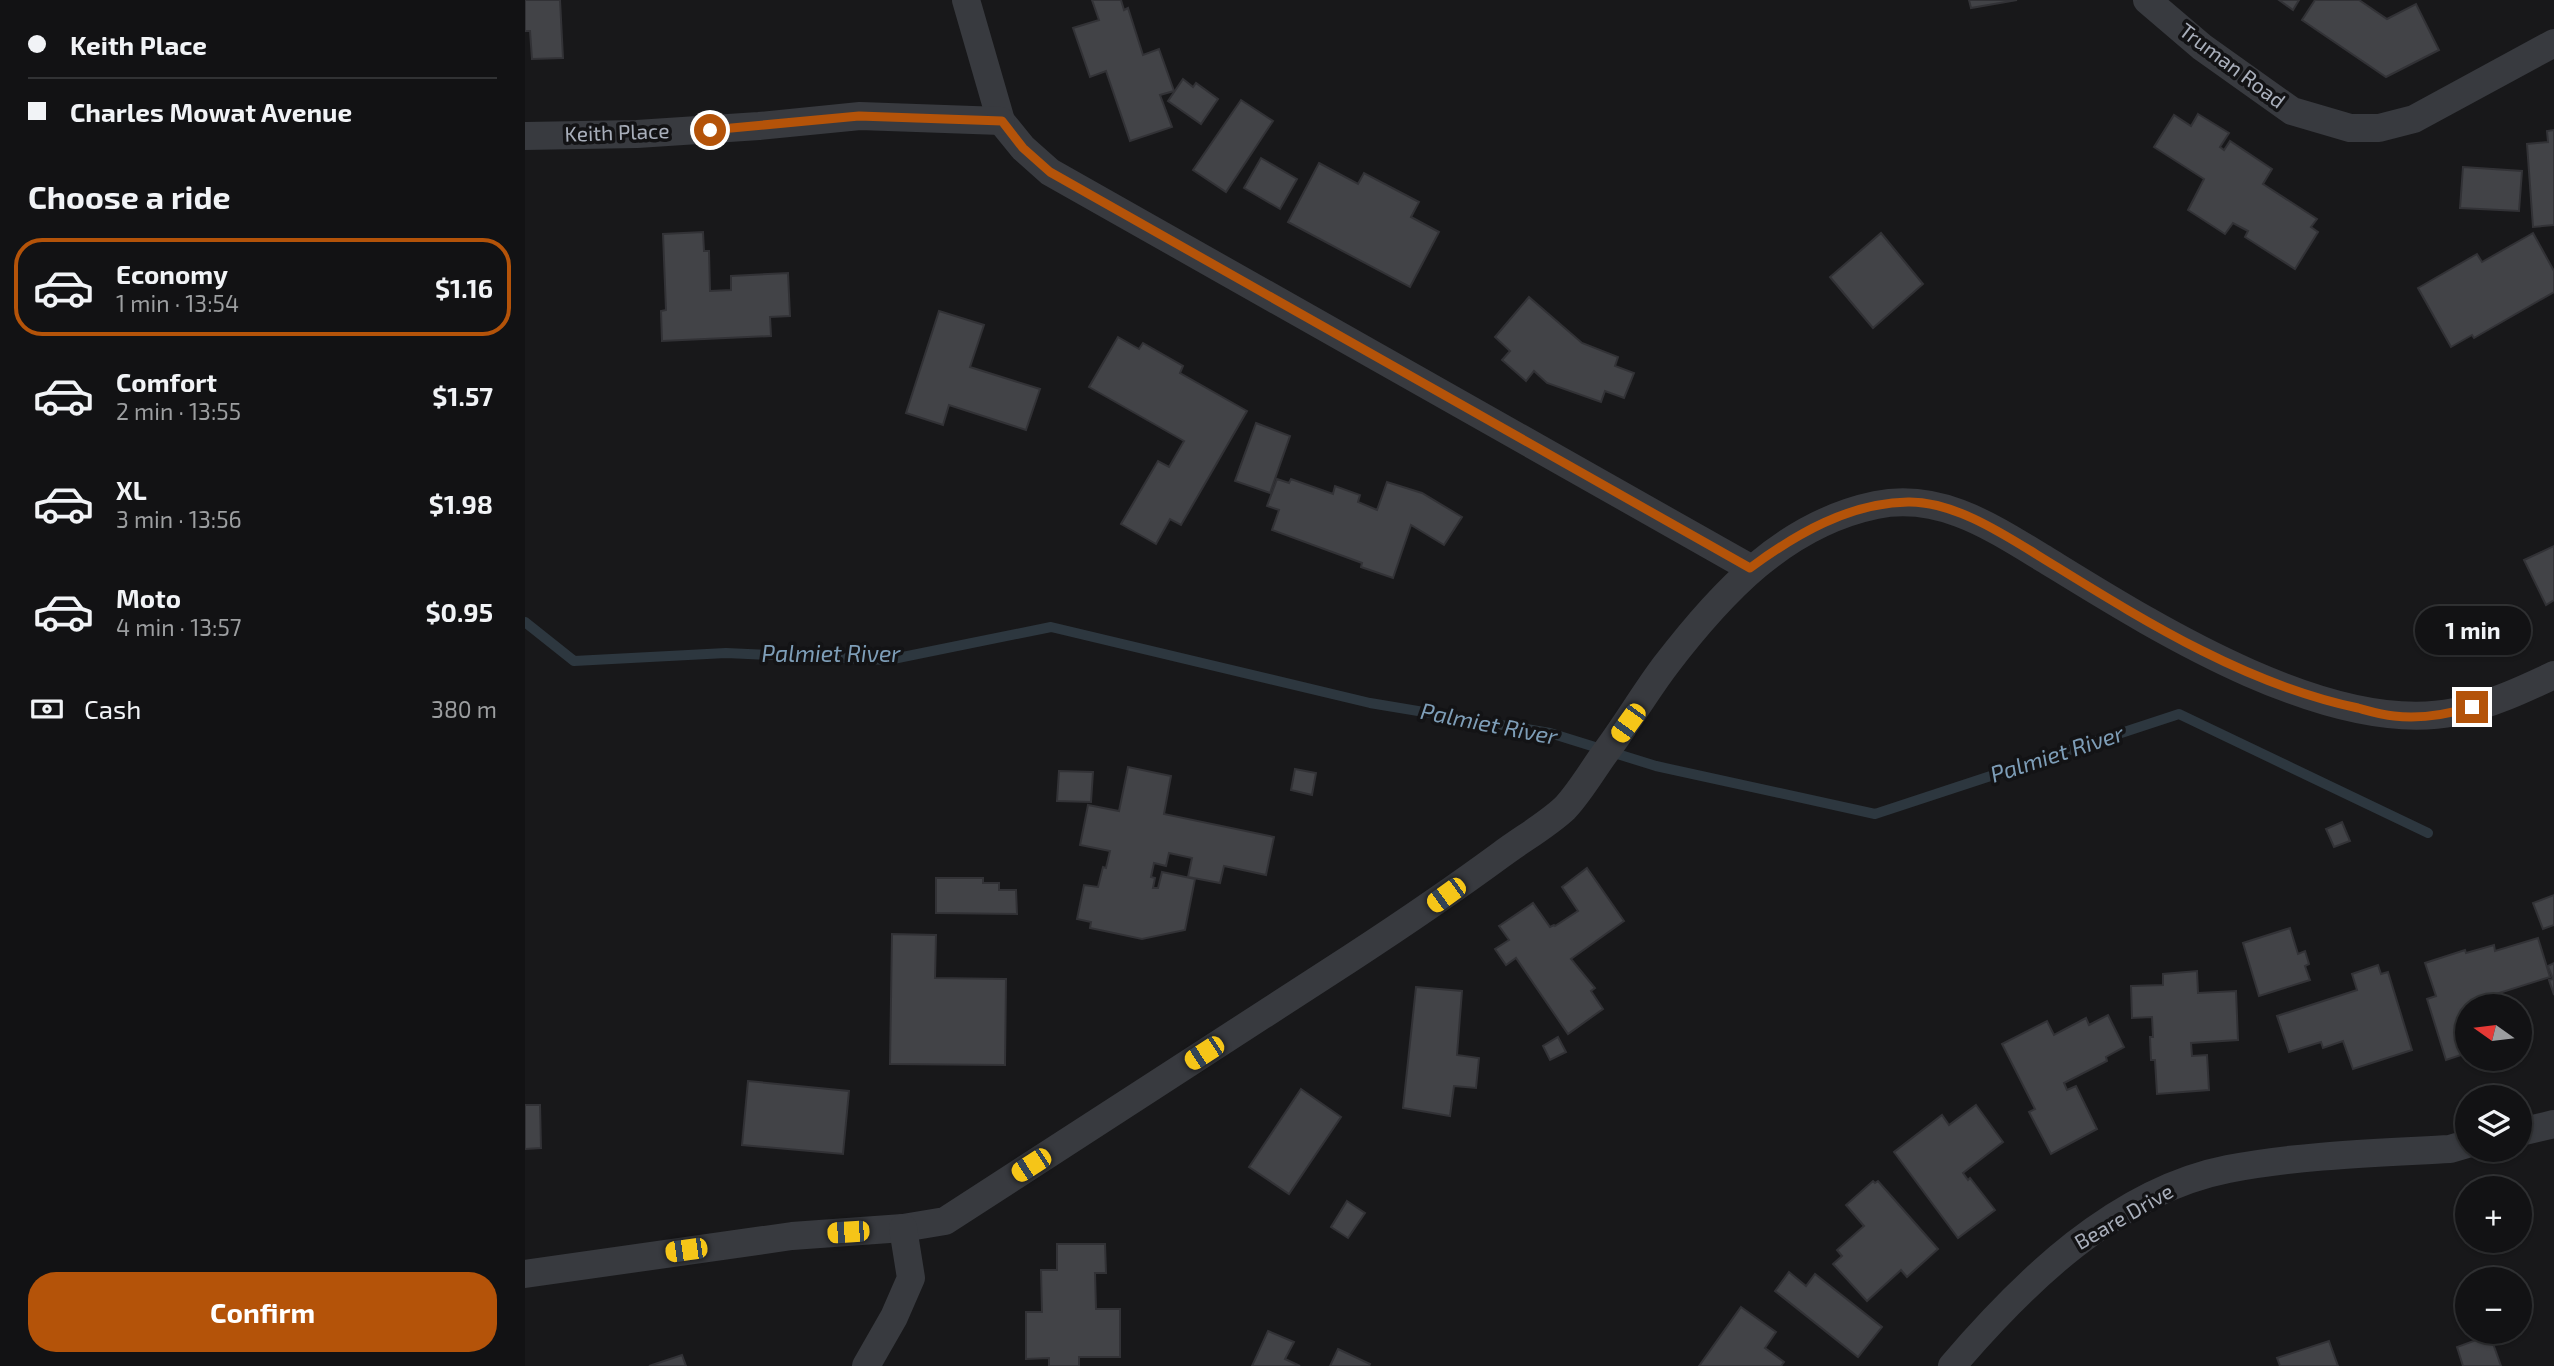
<!DOCTYPE html>
<html lang="en">
<head>
<meta charset="utf-8">
<style>
	:root { --surface:#121214; --page:#1b1b1d; --text:#f1f3f6; --muted:#9c9ea0; --line:#313234; --accent:#b45309 }
	body { margin:0; font-family:"Exo 2",sans-serif; background:var(--page); color:var(--text); height:100vh; display:flex; flex-direction:column; font-size:26px; white-space:nowrap }
	* { box-sizing:border-box; margin:0 }
	p { font-size:23px; color:var(--muted) }
	.icon { flex:none; width:38px; height:38px; fill:none; stroke:currentColor; stroke-width:2; stroke-linecap:round; stroke-linejoin:round }
	.map { position:relative; flex:1; overflow:hidden }
	.details { display:flex; flex-direction:column; background:var(--surface); width:525px }
	.details>* { flex:none }
	.guide { display:grid; align-content:center; height:154px; padding:0 28px; background:var(--surface) }
	.needle { width:46px; rotate:284deg }
	.fabs { position:absolute; left:1930px; top:994px; display:grid; gap:14px }
	.fabs a { display:grid; place-items:center; width:77px; height:77px; border-radius:50%; background:var(--surface); box-shadow:0 2px 5px #0004,0 0 0 2px var(--line); font-size:35px }
	.end { position:absolute; width:32px; height:32px; margin:-16px; border:9px solid #b45309; background:#fff; box-shadow:0 0 0 4px #fff }
	.from { border-radius:50% }
	.bubble { position:absolute; height:49px; border-radius:24px; background:var(--surface); box-shadow:0 2px 5px #0004,0 0 0 2px var(--line); font-size:23px; font-weight:700; line-height:49px; text-align:center }
	.car { position:absolute; width:21px; height:42px; margin:-21px -10px; border-radius:9px; box-shadow:0 0 5px 2px #0007; background:linear-gradient(#f5c518 24%,#345 0 40%,#f5c518 0 76%,#345 0 86%,#f5c518 0) }
	.guide b { display:flex; align-items:center; gap:24px; height:66px; font-size:26px }
	.guide b+b { border-top:2px solid var(--line) }
	.guide i { width:18px; height:18px; background:var(--text) }
	ul { padding:0; list-style:none }
	li { display:flex; align-items:center; gap:21px; height:98px; margin:0 14px 10px; padding:0 14px; border:4px solid transparent; border-radius:28px }
	li div { flex:1 }
	li b { display:block; font-size:26px }
	li em { font-style:normal; font-weight:700 }
	li.active { border-color:var(--accent) }
	li>.icon { width:63px; height:63px; stroke-width:1.5 }
	h2 { padding:0 28px; font-size:32px; line-height:84px }
	.pay { display:flex; align-items:center; gap:18px; height:77px; padding:0 28px; font-size:26px }
	.pay p { margin-inline-start:auto }
	.cta { display:flex; gap:14px; margin-top:auto; padding:14px 28px }
	.cta a { flex:1; height:80px; border-radius:28px; background:var(--accent); color:#fff; font-size:28px; font-weight:700; line-height:80px; text-align:center }
	main { display:flex; flex:1; min-height:0 }
	.map>svg:first-child { display:block }
	.lines { fill:none; stroke-linecap:round; stroke-linejoin:round }
	.stream { stroke:#2d373f; stroke-width:10 }
	.building { fill:#424347; stroke:#323236; stroke-width:2 }
	.minor { stroke:#383a3f; stroke-width:28 }
	.route { stroke:#b45309; stroke-width:9 }
	.labels { text-anchor:middle; stroke-width:7; stroke-linejoin:round; paint-order:stroke }
	.street-label { font-size:21px; fill:#a9afbb; stroke:#131315 }
	.water-label { font-size:23px; font-style:italic; fill:#7e9eb8; stroke:#131315 }
</style>
</head>
<body>
<main>
<section class="details">
<div class="guide">
<b><i class="from"></i>Keith Place</b>
<b><i></i>Charles Mowat Avenue</b>
</div>
<h2>Choose a ride</h2>
<ul>
<li class="active"><svg class="icon" aria-label="car" viewBox="0 0 24 24"><path d="M5 17H2v-5l4-1 3-4h7l3 4 3 1v5h-3M9 17h6M6 11h13"/><circle cx="7" cy="17" r="2"/><circle cx="17" cy="17" r="2"/></svg><div><b>Economy</b><p>1 min · 13:54</p></div><em>$1.16</em></li>
<li><svg class="icon" aria-label="car" viewBox="0 0 24 24"><path d="M5 17H2v-5l4-1 3-4h7l3 4 3 1v5h-3M9 17h6M6 11h13"/><circle cx="7" cy="17" r="2"/><circle cx="17" cy="17" r="2"/></svg><div><b>Comfort</b><p>2 min · 13:55</p></div><em>$1.57</em></li>
<li><svg class="icon" aria-label="car" viewBox="0 0 24 24"><path d="M5 17H2v-5l4-1 3-4h7l3 4 3 1v5h-3M9 17h6M6 11h13"/><circle cx="7" cy="17" r="2"/><circle cx="17" cy="17" r="2"/></svg><div><b>XL</b><p>3 min · 13:56</p></div><em>$1.98</em></li>
<li><svg class="icon" aria-label="car" viewBox="0 0 24 24"><path d="M5 17H2v-5l4-1 3-4h7l3 4 3 1v5h-3M9 17h6M6 11h13"/><circle cx="7" cy="17" r="2"/><circle cx="17" cy="17" r="2"/></svg><div><b>Moto</b><p>4 min · 13:57</p></div><em>$0.95</em></li>
</ul>
<div class="pay"><svg class="icon" aria-label="cash" viewBox="0 0 24 24"><path d="M3 7h18v10H3z"/><circle cx="12" cy="12" r="2"/></svg>Cash<p>380 m</p></div>
<div class="cta"><a>Confirm</a></div>
</section>
<div class="map">
<svg width="2029" height="1366" viewBox="0 0 2029 1366">
	<rect width="100%" height="100%" fill="#18181a"/>
	<g class="lines">
		<path class="stream" d="M0 622 49 661 201 653 363 660 526 627 845 703 1025 733 1131 766 1350 814 1654 714 1903 833"/>
	</g>
	<g class="building">
		<path d="M0 0H35L38 58 7 59 5 31H0Z"/>
		<path d="M567 0H596L599 10 603 8 618 55 634 49 649 91 635 95 647 127 605 141 581 71 565 77 548 28 574 20Z"/>
		<path d="M1444 0H1492L1446 8Z"/>
		<path d="M1754 0H1774L1768 10Z"/>
		<path d="M1790 0H1834L1862 19 1891 4 1914 50 1861 77 1777 20Z"/>
		<path d="M658 79 668 87 671 83 693 99 676 124 643 101Z"/>
		<path d="M716 100 748 121 701 192 668 170Z"/>
		<path d="M1673 114 1704 133 1695 147 1699 150 1705 141 1747 169 1738 184 1792 219 1786 227 1793 232 1770 269 1720 237 1723 231 1708 223 1700 234 1663 210 1679 179 1629 147 1649 115 1666 126Z"/>
		<path d="M2029 130V225L2008 227 2002 144 2023 142 2022 131Z"/>
		<path d="M736 158 772 179 755 209 719 188Z"/>
		<path d="M794 163 833 184 839 173 894 202 886 217 914 232 885 287 763 222Z"/>
		<path d="M1938 167 1997 171 1994 211 1935 208Z"/>
		<path d="M178 232 179 251H184L185 291 206 290V276L263 273 265 316 245 317 246 336 137 341 136 311 141 310 138 234Z"/>
		<path d="M1356 233 1398 284 1348 328 1305 277Z"/>
		<path d="M2008 233 2029 271V292L1949 338 1947 335 1926 347 1893 288 1952 254 1957 262Z"/>
		<path d="M1004 297 1057 343 1093 357 1090 366 1109 373 1099 398 1080 391 1076 402 1022 383 1009 371 1001 381 977 360 985 351 970 337Z"/>
		<path d="M414 311 459 325 445 367 515 389 501 430 424 405 418 425 381 413Z"/>
		<path d="M593 337 614 349 618 343 658 366 655 373 722 411 656 525 645 519 631 544 596 524 633 461 644 467 659 441 564 387Z"/>
		<path d="M731 423 765 436 745 493 710 481Z"/>
		<path d="M752 479 764 483 766 479 808 494 810 486 835 495 833 502 852 510 862 482 897 493 937 517 919 545 886 525 868 578 836 567 837 563 747 530 754 510 742 506Z"/>
		<path d="M2029 546V600L2021 605 1999 560Z"/>
		<path d="M603 767 646 776 639 814 749 837 741 875 699 866 695 883 663 877 667 858 644 853 641 866 629 863 626 877 630 878 628 888H633L637 872 670 879 660 930 617 939 565 928 566 922 552 919 559 885 573 887 578 867 581 868 585 851 555 845 563 805 594 811Z"/>
		<path d="M770 769 791 773 787 795 766 790Z"/>
		<path d="M534 771 568 772 566 802 532 801Z"/>
		<path d="M1817 822 1825 841 1809 847 1801 829Z"/>
		<path d="M1062 868 1099 921 1046 959 1070 988 1066 991 1078 1009 1043 1034 991 958 981 965 970 949 984 940 974 926 1008 903 1025 927 1029 925 1030 926 1053 911 1037 887Z"/>
		<path d="M411 878H458V883H474V890H491L492 914 411 913Z"/>
		<path d="M2029 895V925L2018 929 2008 903Z"/>
		<path d="M1765 928 1773 954 1780 951 1784 964 1780 966 1785 980 1734 996 1718 943Z"/>
		<path d="M367 934 411 935 410 978 481 979 480 1065 365 1064Z"/>
		<path d="M2013 938 2025 977 1952 1000 1954 1006H1942V1053L1921 1060 1902 999 1911 996 1900 963 1940 950 1941 953 1969 945 1970 951Z"/>
		<path d="M2029 963V995L2024 980 2028 979 2023 966Z"/>
		<path d="M1853 965 1856 974 1863 972 1887 1050 1828 1069 1818 1041 1798 1048 1796 1042 1764 1052 1752 1016 1832 990 1827 974Z"/>
		<path d="M1672 971 1673 993 1711 991 1713 1040 1666 1043 1667 1056 1682 1055 1684 1090 1632 1094 1630 1060H1626L1625 1037H1628L1627 1017 1607 1018 1606 986 1638 985V974Z"/>
		<path d="M891 987 937 991 932 1055 954 1058 951 1088 929 1086 925 1116 878 1108Z"/>
		<path d="M1583 1015 1599 1047 1581 1057 1582 1061 1539 1083 1542 1090 1551 1086 1572 1129 1526 1154 1504 1112 1510 1109 1477 1044 1522 1021 1529 1035 1561 1018 1564 1025Z"/>
		<path d="M1033 1037 1041 1052 1025 1060 1018 1046Z"/>
		<path d="M223 1081 324 1091 318 1154 217 1145Z"/>
		<path d="M776 1089 816 1117 764 1194 724 1167Z"/>
		<path d="M0 1105H15L16 1148 0 1149Z"/>
		<path d="M1451 1105 1478 1142 1438 1173 1443 1180 1445 1178 1470 1210 1433 1238 1369 1152 1417 1115 1424 1125Z"/>
		<path d="M1348 1181 1350 1183 1353 1181 1413 1249 1382 1277 1376 1270 1342 1301 1308 1264 1317 1256 1312 1250 1339 1226 1321 1205Z"/>
		<path d="M822 1201 840 1213 823 1238 806 1227Z"/>
		<path d="M532 1244H580L581 1273H570L571 1309H595V1357H554V1366H524V1358L501 1359V1312H517L516 1270H532Z"/>
		<path d="M1264 1272 1281 1286 1290 1274 1357 1327 1333 1357 1250 1291Z"/>
		<path d="M1216 1307 1251 1332 1240 1348 1259 1362 1256 1366H1174Z"/>
		<path d="M743 1331 769 1342 760 1359 775 1366H727Z"/>
		<path d="M1965 1335 1976 1366H1938L1932 1347Z"/>
		<path d="M1804 1341 1813 1366H1755L1752 1358Z"/>
		<path d="M813 1349 845 1364 844 1366H805Z"/>
		<path d="M157 1355 161 1366H124Z"/>
	</g>
	<g class="lines">
		<g class="minor">
			<path d="M441 0 476 121 498 148 525 172 1225 568"/>
			<path d="M1622 0 1677 47 1767 111 1825 128H1854L1889 119 2029 43"/>
			<path d="M0 136 112 134 234 126 335 116 476 121"/>
			<path d="M1995 1132 2029 1124"/>
			<path d="M0 1274 267 1236 378 1228 420 1221C555 1133 691 1046 826 958 878 924 928 890 977 854 997 839 1022 825 1040 808 1055 792 1067 771 1080 753 1101 725 1119 694 1140 666 1195 594 1259 524 1351 505 1416 492 1468 528 1521 560 1625 624 1804 738 1930 712 1965 705 1997 690 2029 675"/>
			<path d="M341 1366 369 1317 386 1278 378 1228"/>
			<path d="M1427 1366C1498 1283 1591 1191 1703 1169 1776 1155 1852 1153 1925 1149L1942 1144"/>
		</g>
	</g>
	<g class="lines">
		<path class="route" d="M185 130 334 116 477 121 498 148 525 172 1225 568C1271 534 1324 503 1383 502 1434 501 1490 542 1532 567 1626 625 1724 685 1833 708 1844 711 1857 715 1869 716 1894 719 1924 714 1947 707"/>
	</g>
	<g class="labels">
		<g class="street-label">
			<text transform="translate(1707 66) rotate(37)" y="7">Truman Road</text>
			<text transform="translate(92 133) rotate(-2)" y="7">Keith Place</text>
			<text transform="translate(1599 1217) rotate(-30)" y="7">Beare Drive</text>
		</g>
		<g class="water-label">
			<text x="306" y="662">Palmiet River</text>
			<text transform="translate(964 724) rotate(11)" y="8">Palmiet River</text>
			<text transform="translate(1532 754) rotate(-18)" y="8">Palmiet River</text>
		</g>
	</g>
</svg>
<div class="fabs">
<a><svg class="needle" viewBox="-14 -14 28 28"><path d="M0-13l5 13h-10z" fill="#e53935"/><path d="M0 13l5-13h-10z" fill="#9c9ea0"/></svg></a>
<a><svg class="icon" aria-label="layers" viewBox="0 0 24 24"><path d="M12 4l9 5-9 5-9-5zM3 14l9 5 9-5"/></svg></a>
<a>+</a>
<a>−</a>
</div>
<i class="end from" style="left:185px;top:130px"></i>
<i class="end" style="left:1947px;top:707px"></i>
<div class="bubble" style="left:1890px;top:606px;width:116px">1 min</div>
<i class="car" style="left:1103px;top:723px;rotate:216deg"></i>
<i class="car" style="left:921px;top:895px;rotate:234deg"></i>
<i class="car" style="left:679px;top:1053px;rotate:237deg"></i>
<i class="car" style="left:506px;top:1165px;rotate:237deg"></i>
<i class="car" style="left:323px;top:1232px;rotate:266deg"></i>
<i class="car" style="left:161px;top:1250px;rotate:262deg"></i>
</div>
</main>
</body>
</html>
